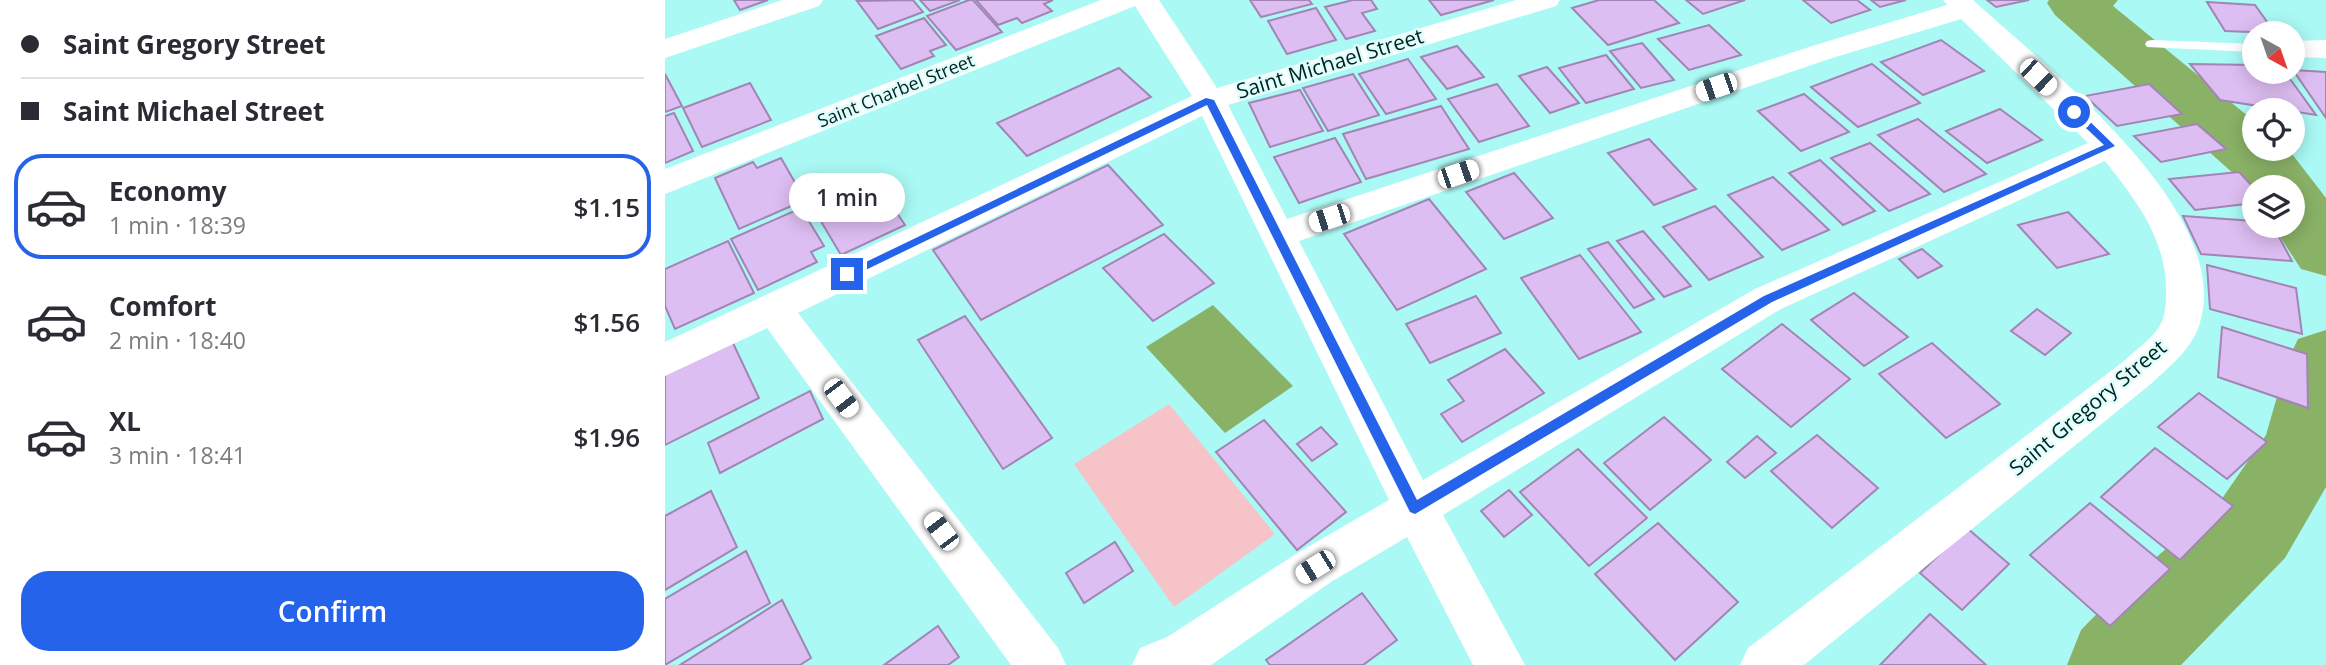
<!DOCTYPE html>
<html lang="en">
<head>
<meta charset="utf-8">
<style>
	:root { --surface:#fff; --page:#f2f2f3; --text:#2b2b33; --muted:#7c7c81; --line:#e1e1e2; --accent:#2563eb }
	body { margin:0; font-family:"Open Sans",sans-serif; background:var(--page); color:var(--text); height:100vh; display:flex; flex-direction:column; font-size:26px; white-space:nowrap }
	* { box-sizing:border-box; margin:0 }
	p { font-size:23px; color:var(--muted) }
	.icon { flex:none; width:38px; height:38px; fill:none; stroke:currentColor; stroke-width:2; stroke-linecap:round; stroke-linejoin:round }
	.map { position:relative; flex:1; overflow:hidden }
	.details { display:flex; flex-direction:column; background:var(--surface); width:665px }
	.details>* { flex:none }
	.banner { display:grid; align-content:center; height:154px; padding:0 21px; background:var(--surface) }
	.needle { width:46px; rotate:140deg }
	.tools { position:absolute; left:1577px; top:21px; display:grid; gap:14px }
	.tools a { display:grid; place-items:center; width:63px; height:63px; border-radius:50%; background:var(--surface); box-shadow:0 4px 18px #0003; font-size:35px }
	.end { position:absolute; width:32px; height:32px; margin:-16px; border:9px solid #2563eb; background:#fff; box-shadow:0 0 0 4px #fff }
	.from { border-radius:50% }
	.bubble { position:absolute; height:49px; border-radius:24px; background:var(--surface); box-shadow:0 4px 18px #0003; font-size:23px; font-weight:600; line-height:49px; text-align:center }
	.car { position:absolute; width:21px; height:42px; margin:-21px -10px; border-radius:9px; box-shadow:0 0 5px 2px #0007; background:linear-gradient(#fff 24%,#345 0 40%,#fff 0 76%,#345 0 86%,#fff 0) }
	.banner b { display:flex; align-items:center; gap:24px; height:66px; font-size:26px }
	.banner b+b { border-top:2px solid var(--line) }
	.banner i { width:18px; height:18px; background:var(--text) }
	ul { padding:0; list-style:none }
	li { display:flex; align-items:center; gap:21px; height:105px; margin:0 14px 10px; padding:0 7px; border:4px solid transparent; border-radius:28px }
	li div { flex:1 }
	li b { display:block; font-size:26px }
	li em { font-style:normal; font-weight:600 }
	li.selected { border-color:var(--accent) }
	li>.icon { width:63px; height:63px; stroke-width:1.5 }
	.cta { display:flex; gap:14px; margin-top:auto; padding:14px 21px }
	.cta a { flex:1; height:80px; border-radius:28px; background:var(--accent); color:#fff; font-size:28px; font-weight:600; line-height:80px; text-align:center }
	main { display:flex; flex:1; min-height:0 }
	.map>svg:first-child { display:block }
	.green { fill:#f5c3c8 }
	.water { fill:#8ab267 }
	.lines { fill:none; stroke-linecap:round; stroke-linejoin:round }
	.river { fill:#8ab267; fill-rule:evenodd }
	.building { fill:#ddbef2; stroke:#a285b5; stroke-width:2 }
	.service { fill:#fff; fill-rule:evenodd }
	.minor { fill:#fff; fill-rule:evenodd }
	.route { fill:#2563eb }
	.labels { text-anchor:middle; stroke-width:5; stroke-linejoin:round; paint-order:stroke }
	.far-street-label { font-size:18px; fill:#002221; stroke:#defdfb }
	.street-label { font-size:21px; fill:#002221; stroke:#defdfb }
</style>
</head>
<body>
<main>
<section class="details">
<div class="banner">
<b><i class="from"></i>Saint Gregory Street</b>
<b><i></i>Saint Michael Street</b>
</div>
<ul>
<li class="selected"><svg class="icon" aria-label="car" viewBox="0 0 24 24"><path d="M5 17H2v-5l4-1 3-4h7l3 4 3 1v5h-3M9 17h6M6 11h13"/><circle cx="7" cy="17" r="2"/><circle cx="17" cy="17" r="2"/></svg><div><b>Economy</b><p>1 min · 18:39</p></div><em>$1.15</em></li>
<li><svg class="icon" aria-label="car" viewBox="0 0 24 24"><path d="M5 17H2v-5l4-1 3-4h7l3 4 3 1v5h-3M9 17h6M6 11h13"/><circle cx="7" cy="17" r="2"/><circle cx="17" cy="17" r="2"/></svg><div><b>Comfort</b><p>2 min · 18:40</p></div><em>$1.56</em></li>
<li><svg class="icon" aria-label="car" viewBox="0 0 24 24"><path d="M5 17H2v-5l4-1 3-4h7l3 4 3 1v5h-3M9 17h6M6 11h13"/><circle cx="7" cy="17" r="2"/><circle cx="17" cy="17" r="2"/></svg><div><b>XL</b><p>3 min · 18:41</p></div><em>$1.96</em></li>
</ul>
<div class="cta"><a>Confirm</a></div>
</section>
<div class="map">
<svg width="1661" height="665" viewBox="0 0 1661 665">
	<rect width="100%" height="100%" fill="#aaf9f5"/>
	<path class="green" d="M504 404 610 534 509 607 409 464Z"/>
	<path class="water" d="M548 305 628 386 560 433 481 347Z"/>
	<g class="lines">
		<g class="river">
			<path d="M1384 0H1453L1448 6 1589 121V149L1624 150 1661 198V276L1636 269 1608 226H1628V187H1589V198L1578 182 1390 15 1382 3Z"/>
			<path d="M1661 330V487L1620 558 1516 665H1402L1416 630 1459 586 1556 500 1601 435 1622 362 1633 339Z"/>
		</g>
	</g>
	<g class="building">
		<path d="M69 0H103L75 10Z"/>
		<path d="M248 0 258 12 213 29 192 1Z"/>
		<path d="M255 0H295L265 11Z"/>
		<path d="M304 0H308L337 32 291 50 262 16Z"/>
		<path d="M311 0H388L379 4 387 11 357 23 352 18 333 25Z"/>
		<path d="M585 0H644L647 4 596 17Z"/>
		<path d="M688 0H706L712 9 697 13 710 31 681 39 660 7Z"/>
		<path d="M764 0H829L776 15Z"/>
		<path d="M934 0H989L1014 23 943 45 907 8Z"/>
		<path d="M1021 0H1080L1038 14Z"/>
		<path d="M1138 0H1192L1205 10 1166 23Z"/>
		<path d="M1206 0H1241L1215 7Z"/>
		<path d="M1322 0H1364L1331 7Z"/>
		<path d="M1542 2 1590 5 1610 33 1560 31Z"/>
		<path d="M651 8 671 40 622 54 603 21Z"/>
		<path d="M259 18 281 45 265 51 269 56 236 69 211 36Z"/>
		<path d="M1044 25 1076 55 1024 70 993 39Z"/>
		<path d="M1276 40 1319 71 1258 95 1216 62Z"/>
		<path d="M977 43 1009 80 976 88 945 51Z"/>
		<path d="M792 46 819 77 782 89 756 57Z"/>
		<path d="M941 55 969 89 921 103 894 68Z"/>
		<path d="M743 59 771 99 721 114 694 74Z"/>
		<path d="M1207 64 1255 103 1193 127 1146 87Z"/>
		<path d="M1525 64 1589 65V72H1620L1651 115 1555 100Z"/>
		<path d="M882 67 914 103 885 113 854 76Z"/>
		<path d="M454 68 486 97 362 156 332 123Z"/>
		<path d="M1628 70 1661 72V118Z"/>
		<path d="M0 74 17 106 0 112Z"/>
		<path d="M688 74 714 115 663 131 638 88Z"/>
		<path d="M85 83 106 120 37 147 18 108Z"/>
		<path d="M832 84 864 126 814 142 783 99Z"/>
		<path d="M1484 84 1517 114 1452 126 1420 96Z"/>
		<path d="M635 90 658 131 605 147 584 103Z"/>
		<path d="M1139 94 1184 132 1136 151 1093 111Z"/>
		<path d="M776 106 804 149 701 179 678 134Z"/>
		<path d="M1335 109 1377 140 1322 163 1281 131Z"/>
		<path d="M9 113 28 151 0 163V116Z"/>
		<path d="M1253 119 1321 174 1279 192 1213 135Z"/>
		<path d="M1532 124 1561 149 1496 162 1469 136Z"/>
		<path d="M670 138 696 182 634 203 609 157Z"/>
		<path d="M984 139 1031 189 989 205 943 153Z"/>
		<path d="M1205 143 1265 194 1224 211 1166 158Z"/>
		<path d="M116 158 140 200 74 229 50 178 88 162 92 168Z"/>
		<path d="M1155 160 1210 211 1178 225 1124 173Z"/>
		<path d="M443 165 498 225 316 320 268 250Z"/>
		<path d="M1574 172 1589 188V203L1530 210 1504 179Z"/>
		<path d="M849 173 888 218 839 239 801 192Z"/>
		<path d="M208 177 240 225 176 255 151 213 170 205 165 196Z"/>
		<path d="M1108 177 1164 230 1117 250 1063 195Z"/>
		<path d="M764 199 821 269 732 310 679 234Z"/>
		<path d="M1050 206 1098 257 1044 280 998 227Z"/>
		<path d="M136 208 159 246 146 252 152 262 93 290 66 239Z"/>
		<path d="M1403 212 1444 254 1392 268 1353 225Z"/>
		<path d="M1518 216 1589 221V226H1608L1627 261 1536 254Z"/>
		<path d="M978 231 1026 286 999 297 952 241Z"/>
		<path d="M499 234 549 283 488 321 438 268Z"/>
		<path d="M63 241 89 293 10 329 0 306V269Z"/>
		<path d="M943 242 989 299 969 308 923 249Z"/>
		<path d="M1257 249 1277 266 1253 278 1234 259Z"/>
		<path d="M915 255 976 332 914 359 856 278Z"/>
		<path d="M1542 265 1631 288 1637 334 1545 309Z"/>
		<path d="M1189 293 1243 337 1199 366 1146 320Z"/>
		<path d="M811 296 836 333 765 363 741 324Z"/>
		<path d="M1372 309 1406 333 1380 355 1346 331Z"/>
		<path d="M300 316 387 438 338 469 253 340Z"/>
		<path d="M1117 324 1185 379 1126 427 1057 369Z"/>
		<path d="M1557 327 1642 354 1643 408 1553 377Z"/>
		<path d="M67 341 94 398 0 445V373Z"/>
		<path d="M1267 343 1335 404 1281 438 1214 374Z"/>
		<path d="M840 349 879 393 797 442 776 414 799 401 783 380Z"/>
		<path d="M145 391 158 419 55 473 43 443Z"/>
		<path d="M1534 393 1602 442 1562 479 1493 427Z"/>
		<path d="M999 417 1046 460 985 510 939 463Z"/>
		<path d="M599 420 681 512 632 550 551 452Z"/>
		<path d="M656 427 672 444 647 461 632 444Z"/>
		<path d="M1152 435 1213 488 1167 528 1106 471Z"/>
		<path d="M1092 436 1111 453 1080 478 1062 462Z"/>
		<path d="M1490 448 1568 506 1515 560 1436 497Z"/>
		<path d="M913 449 982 518 924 566 855 492Z"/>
		<path d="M844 490 867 515 839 537 816 511Z"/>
		<path d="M46 491 72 547 0 590V516Z"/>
		<path d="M1425 503 1505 569 1445 626 1365 555Z"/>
		<path d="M993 523 1073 602 1010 660 930 574Z"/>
		<path d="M1302 528 1344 564 1297 610 1255 573Z"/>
		<path d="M450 542 468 571 419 603 401 573Z"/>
		<path d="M81 551 105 603 0 665V599Z"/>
		<path d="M697 593 732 640 698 665H605L601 660Z"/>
		<path d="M117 600 146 658 135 665H15Z"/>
		<path d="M1265 614 1321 665H1215Z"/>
		<path d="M273 626 294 657 283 665H219Z"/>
	</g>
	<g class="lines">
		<path class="service" d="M1487 40 1589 44V52L1482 47 1480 44 1482 41Z"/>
		<g class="minor">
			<path d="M117 0H158L154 6 0 58V39Z"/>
			<path d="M436 0H494L552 88 851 0H895L891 6 563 105 622 219 1144 47 1282 5 1278 0H1308C1382 68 1572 213 1534 326 1525 351 1505 366 1487 383L1139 665H1075L1083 648 1459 361C1470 350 1486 340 1494 327 1501 317 1501 302 1501 290 1501 239 1471 200 1440 161L1116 309 778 515 860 665H808L742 537 666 582 546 665H467L475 648 502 637 634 552 724 500 537 116 133 313 393 648 401 665H346L102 328 0 376V342L527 96 470 6 0 194V169ZM1296 19 1423 143 1090 289 758 480 634 241 1164 59Z"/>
			<path d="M1661 40V58L1628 57V41Z"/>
		</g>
	</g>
	<path class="route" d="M541 98 549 100 752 500 1099 296 1439 145 1406 114V110H1413L1450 146 1107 302 750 514 745 512 542 105 186 277 182 278 176 274Z"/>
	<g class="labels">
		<g class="far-street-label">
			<text transform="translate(231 91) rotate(-22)" y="6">Saint Charbel Street</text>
		</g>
		<g class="street-label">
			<text transform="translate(665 64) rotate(-17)" y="7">Saint Michael Street</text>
			<text transform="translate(1423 408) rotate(-40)" y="7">Saint Gregory Street</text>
		</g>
	</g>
</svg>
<div class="tools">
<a><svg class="needle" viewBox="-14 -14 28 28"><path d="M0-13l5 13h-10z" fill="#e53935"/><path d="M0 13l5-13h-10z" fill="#7c7c81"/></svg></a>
<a><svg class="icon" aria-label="locate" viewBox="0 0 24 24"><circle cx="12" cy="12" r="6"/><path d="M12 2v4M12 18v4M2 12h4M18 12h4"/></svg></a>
<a><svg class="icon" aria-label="layers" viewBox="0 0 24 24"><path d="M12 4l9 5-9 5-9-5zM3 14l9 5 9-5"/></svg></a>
</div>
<i class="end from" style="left:1409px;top:112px"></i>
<i class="end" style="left:182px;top:274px"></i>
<div class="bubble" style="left:124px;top:173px;width:116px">1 min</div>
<i class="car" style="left:1373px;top:77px;rotate:134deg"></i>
<i class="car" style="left:1051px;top:87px;rotate:251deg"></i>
<i class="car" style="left:793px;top:174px;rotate:71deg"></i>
<i class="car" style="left:664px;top:218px;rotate:252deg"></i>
<i class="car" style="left:176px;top:398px;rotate:143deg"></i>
<i class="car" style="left:276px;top:531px;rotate:323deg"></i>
<i class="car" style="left:650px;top:567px;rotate:238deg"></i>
</div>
</main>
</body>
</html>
